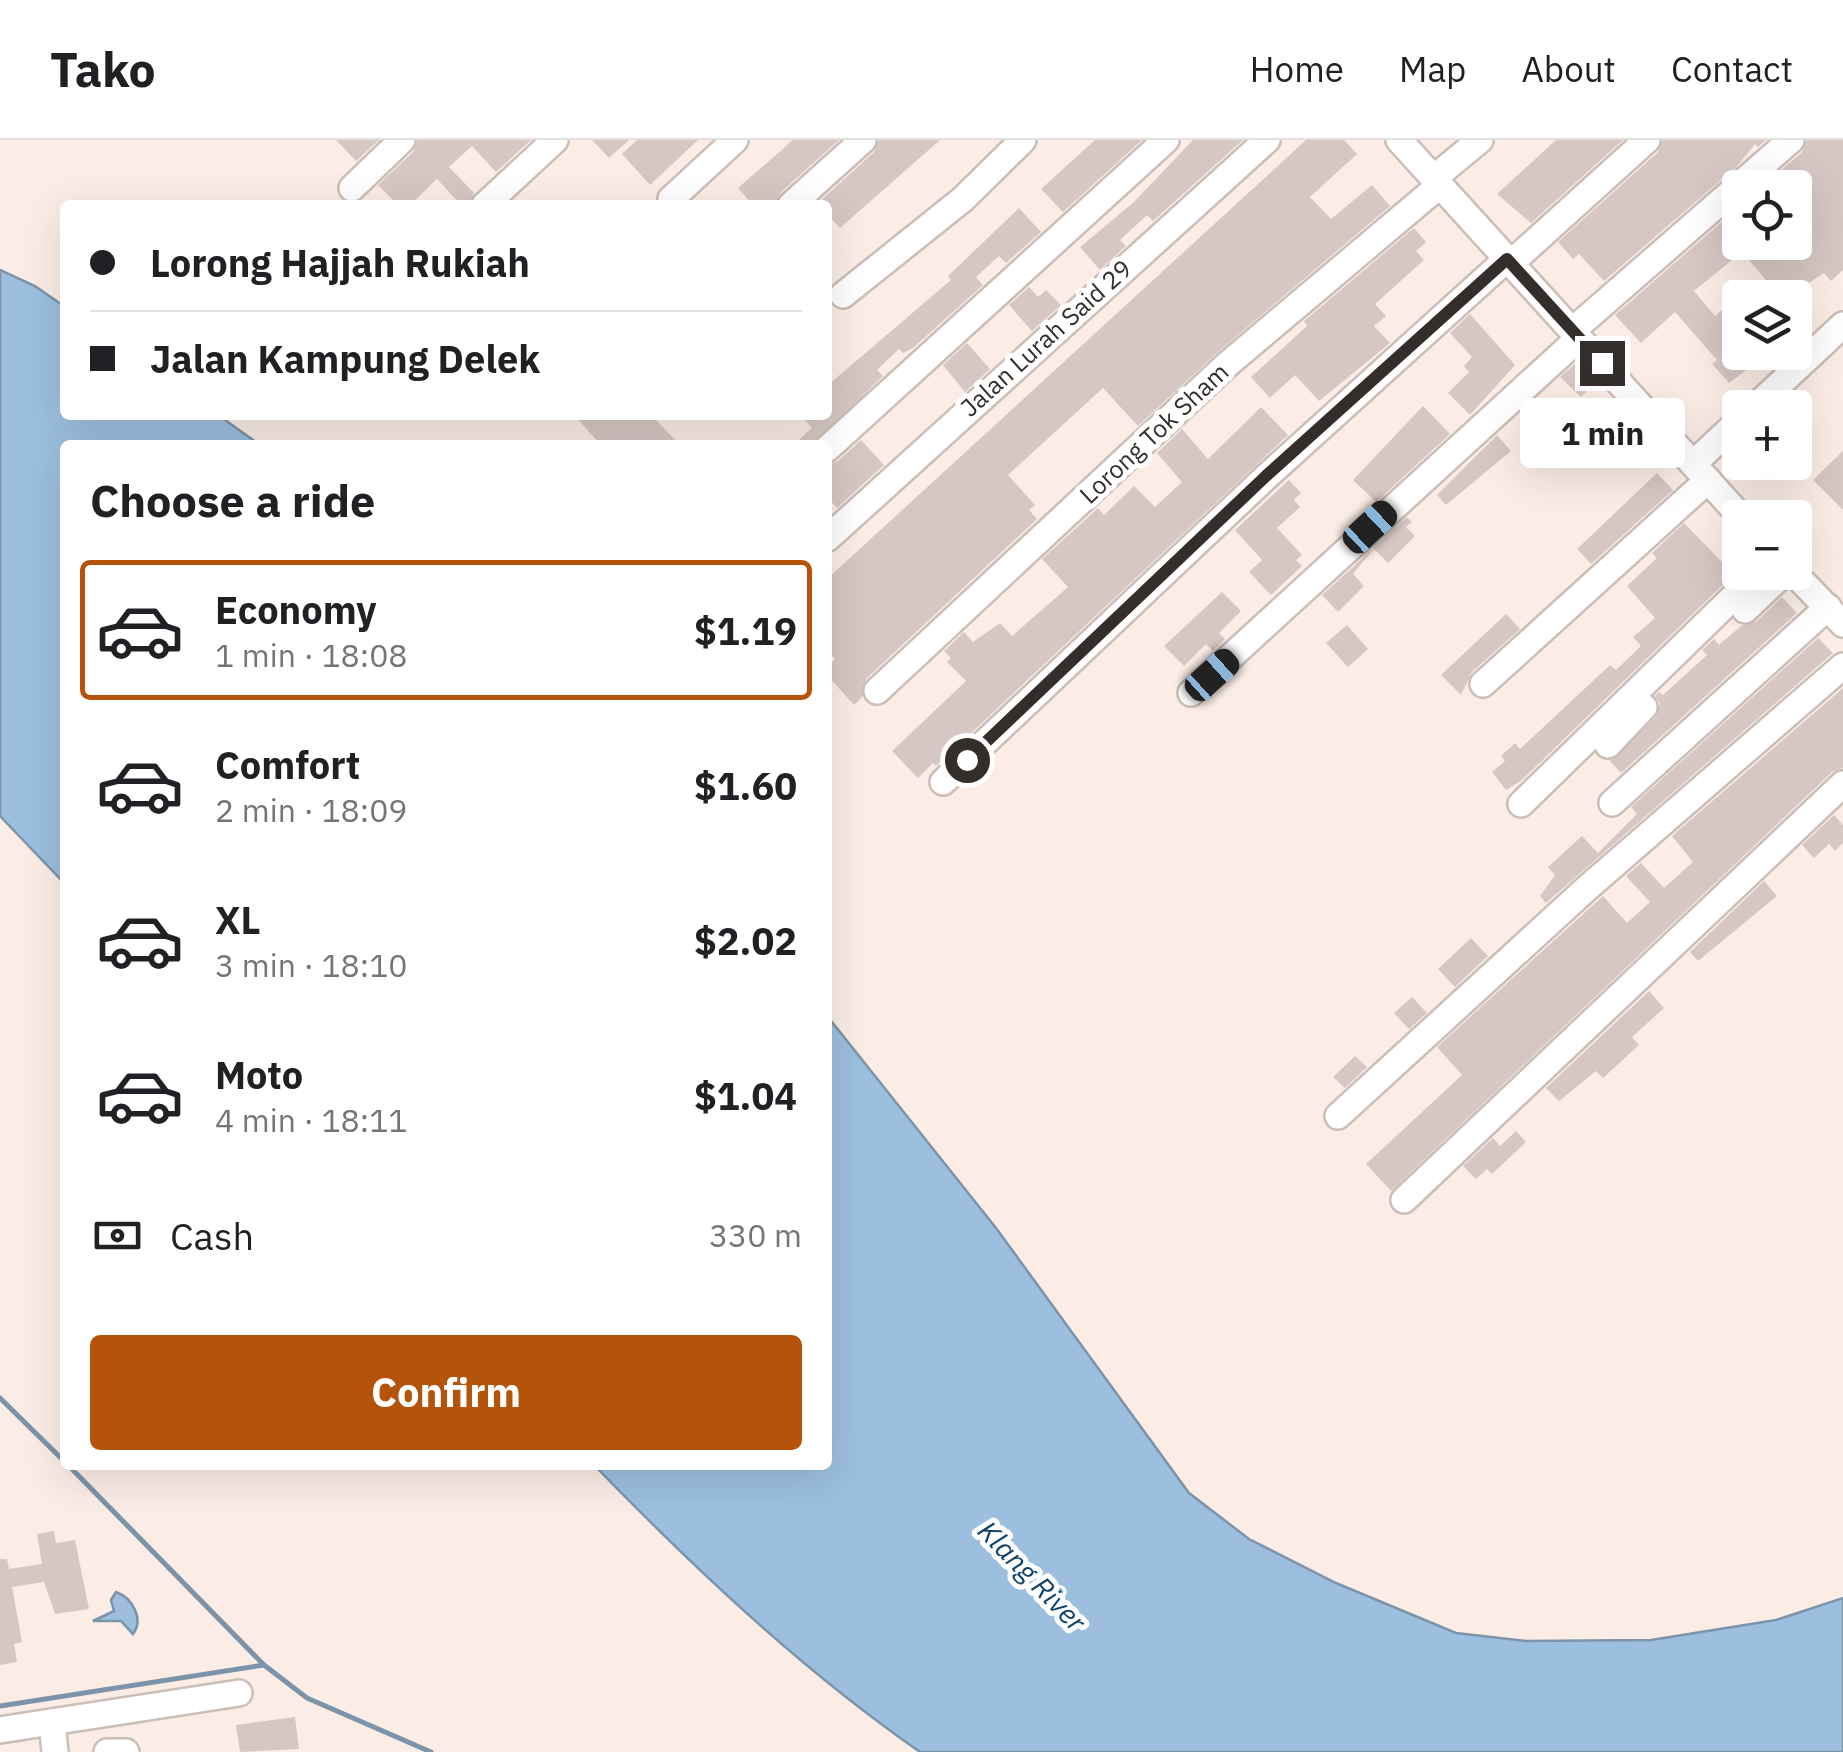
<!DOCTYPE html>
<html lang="en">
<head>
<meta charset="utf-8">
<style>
	:root { --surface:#fff; --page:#f2f2f2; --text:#202124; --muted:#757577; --line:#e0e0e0; --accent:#b45309 }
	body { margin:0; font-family:"IBM Plex Sans",sans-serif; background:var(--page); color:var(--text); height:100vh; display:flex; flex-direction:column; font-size:38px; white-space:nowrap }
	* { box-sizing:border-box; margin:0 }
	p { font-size:32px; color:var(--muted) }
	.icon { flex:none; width:55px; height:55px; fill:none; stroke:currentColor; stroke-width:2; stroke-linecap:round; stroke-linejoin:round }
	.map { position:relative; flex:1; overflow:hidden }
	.sheet { position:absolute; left:60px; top:300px; width:772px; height:1030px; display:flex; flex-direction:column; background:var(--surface); border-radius:10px; box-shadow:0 10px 40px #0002 }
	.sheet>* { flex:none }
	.hud { position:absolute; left:60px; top:60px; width:772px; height:220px; border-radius:10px; box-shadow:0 10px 40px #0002; display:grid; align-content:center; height:220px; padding:0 30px; background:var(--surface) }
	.tools { position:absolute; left:1722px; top:30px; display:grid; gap:20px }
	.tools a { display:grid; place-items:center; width:90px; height:90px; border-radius:10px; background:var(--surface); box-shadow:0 10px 40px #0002; font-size:50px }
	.end { position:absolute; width:45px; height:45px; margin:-22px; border:12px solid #332e2b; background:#fff; box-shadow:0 0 0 5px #fff }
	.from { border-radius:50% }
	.bubble { position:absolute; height:70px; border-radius:10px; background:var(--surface); box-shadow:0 10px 40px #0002; font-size:32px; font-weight:700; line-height:70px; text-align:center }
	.car { position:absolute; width:30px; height:60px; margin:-30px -15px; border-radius:12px; box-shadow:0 0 8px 2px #0007; background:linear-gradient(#222 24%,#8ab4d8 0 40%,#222 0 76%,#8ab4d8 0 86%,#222 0) }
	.hud b { display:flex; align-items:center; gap:35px; height:95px; font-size:38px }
	.hud b+b { border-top:2px solid var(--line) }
	.hud i { width:25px; height:25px; background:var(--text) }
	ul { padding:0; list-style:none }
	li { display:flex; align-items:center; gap:30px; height:140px; margin:0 20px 15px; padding:0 10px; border:5px solid transparent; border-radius:10px }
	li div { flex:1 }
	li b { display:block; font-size:38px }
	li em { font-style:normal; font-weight:700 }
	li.on { border-color:var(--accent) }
	li>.icon { width:90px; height:90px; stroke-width:1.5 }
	h2 { padding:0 30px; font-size:45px; line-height:120px }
	.pay { display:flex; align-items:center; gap:25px; height:110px; padding:0 30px; font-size:38px }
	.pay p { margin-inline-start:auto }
	.action { display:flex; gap:20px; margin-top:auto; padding:20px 30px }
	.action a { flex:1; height:115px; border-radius:10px; background:var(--accent); color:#fff; font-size:40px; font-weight:700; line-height:115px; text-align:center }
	header { display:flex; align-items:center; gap:60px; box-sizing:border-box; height:140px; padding:0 50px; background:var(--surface); border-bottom:2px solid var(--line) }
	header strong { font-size:48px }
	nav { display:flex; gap:55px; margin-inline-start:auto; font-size:35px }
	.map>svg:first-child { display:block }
	.water { fill:#9cbfdf; stroke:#7c94a9; stroke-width:2.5 }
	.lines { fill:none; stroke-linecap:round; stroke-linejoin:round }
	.stream { stroke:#7c94a9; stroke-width:5 }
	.building { fill:#d6c7c4 }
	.minor-casing { stroke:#cbbeb7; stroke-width:30 }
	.minor { stroke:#fff; stroke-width:25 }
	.route { stroke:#332e2b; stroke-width:12 }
	.labels { text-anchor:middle; stroke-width:10; stroke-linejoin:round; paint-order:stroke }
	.street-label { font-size:25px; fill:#332e2b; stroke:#fff }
	.water-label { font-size:28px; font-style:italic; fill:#0d436d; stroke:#fff }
</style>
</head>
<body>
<header>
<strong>Tako</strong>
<nav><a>Home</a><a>Map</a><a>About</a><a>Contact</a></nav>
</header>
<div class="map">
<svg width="1843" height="1612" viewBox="0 0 1843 1612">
	<rect width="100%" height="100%" fill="#fbede6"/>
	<g class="water">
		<path d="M0 130 35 146 65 167V275H218L260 305H65V744L0 676Z"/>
		<path d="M828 877 996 1088 1189 1353 1249 1399 1336 1443 1456 1493 1527 1501 1651 1500 1776 1480 1843 1458V1612H920C801 1529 695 1429 594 1325H828Z"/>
		<path d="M116 1452C133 1458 144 1480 133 1494L121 1481H93L114 1471 111 1460Z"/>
	</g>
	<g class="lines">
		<g class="stream">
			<path d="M0 1258 65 1322"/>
			<path d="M68 1325 264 1525 307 1558 431 1612"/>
			<path d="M0 1566 264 1525"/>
		</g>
	</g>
	<g class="building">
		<path d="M336 0H379L356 21Z"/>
		<path d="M418 0H531L496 32 472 6 449 27 474 53 469 65H461L437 39 410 65H398L378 45 413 12Z"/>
		<path d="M592 0H629L609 18Z"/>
		<path d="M637 0H698L650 45 622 14Z"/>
		<path d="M793 0H839L780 53 775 65H753L738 48Z"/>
		<path d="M879 0H940L840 88 828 75V65L817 64 874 12Z"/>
		<path d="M1095 0H1142L1063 72 1041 49Z"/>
		<path d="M1193 0H1243L1153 81 1147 75 1120 100 1126 106 1100 130 1080 107 1134 62Z"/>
		<path d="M1306 0H1344L1357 14 1310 57 1331 79 1372 45 1390 66 1219 211 1138 286 1103 248 1008 335 1035 365 1029 370 1037 379 866 539 862 557 854 565 828 536V526L835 519 828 511V438Z"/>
		<path d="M1556 0H1623L1531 83 1497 54Z"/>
		<path d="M1663 0H1766L1758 7 1755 4 1737 26 1604 141 1579 114 1573 119 1558 102 1658 12Z"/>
		<path d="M1807 0H1843V130L1831 141 1824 133 1792 154 1788 150 1779 158H1745L1766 140 1742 112 1694 151 1715 176 1740 154V187L1732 194 1740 204V212H1748L1757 222 1729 243 1712 224 1717 220 1675 172 1641 203 1615 175 1740 66V102H1795V48H1761L1802 12Z"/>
		<path d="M1019 68 1041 92 1006 123 999 116 976 137 983 145 913 208 903 213 899 209 877 230 883 236 812 305H793L812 288 800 275H828V245L951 140 948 136Z"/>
		<path d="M1414 88 1426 102 1416 111 1424 120 1375 164 1386 176 1374 186 1390 203 1319 261 1295 235 1270 258 1251 237 1307 186 1304 181Z"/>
		<path d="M1029 147 1038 157 1046 150 1061 165 1032 191 1009 165Z"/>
		<path d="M1470 174 1515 225 1470 275 1448 253 1469 232 1464 226 1472 217 1450 193Z"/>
		<path d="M967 203 990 229 965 252 943 225Z"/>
		<path d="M1578 221 1595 243 1581 257 1560 237Z"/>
		<path d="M1423 266 1450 294 1376 362 1353 340Z"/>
		<path d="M1261 267 1288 295 936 626 933 623 918 638 892 611 966 541 947 522 951 518 944 511 964 492 973 502 1000 483 1012 496 1068 447 1042 419 1098 368 1104 375 1134 346 1155 367 1182 342 1157 313 1182 289 1208 319Z"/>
		<path d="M574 275H651L680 305H601Z"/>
		<path d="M1497 295 1511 311 1446 365 1437 355Z"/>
		<path d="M861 300 884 325 837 368 828 358V324L838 321Z"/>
		<path d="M1843 311V370L1813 340Z"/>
		<path d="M1657 333 1673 350 1591 424 1577 409Z"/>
		<path d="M1289 340 1301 353 1294 360 1300 367 1277 388 1302 415 1296 420 1302 426 1271 455 1249 432 1262 420 1235 390Z"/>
		<path d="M1407 377 1412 382 1406 387 1415 396 1388 423 1373 408Z"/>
		<path d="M1684 383 1722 422 1728 417 1739 429 1522 640 1506 650 1492 632 1505 621 1501 616 1515 603 1520 609 1610 525 1616 530 1641 506 1633 497 1655 478 1627 446 1657 418 1652 413Z"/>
		<path d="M1373 409 1353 434 1364 446 1338 472 1322 455Z"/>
		<path d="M1222 452 1241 471 1219 493 1225 499 1213 511 1206 504 1184 526 1164 506Z"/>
		<path d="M1782 457 1797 473 1621 633 1610 621 1656 577 1660 563 1655 556 1659 552 1663 555 1707 515 1702 510 1714 499 1719 505 1741 486 1756 482Z"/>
		<path d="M1506 474 1520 489 1472 532 1461 555 1441 535Z"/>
		<path d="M1347 485 1368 509 1348 527 1326 503Z"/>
		<path d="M1818 498 1833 513 1546 763 1540 756 1555 735 1548 727 1582 696 1598 713 1637 674 1631 667Z"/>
		<path d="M1843 548V628L1832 632 1391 1051 1366 1024 1462 935 1437 907 1603 756 1627 783 1650 762 1626 736 1641 723 1664 748 1693 722 1672 696Z"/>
		<path d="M1834 675 1843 685V703L1835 711 1829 704 1814 718 1802 705Z"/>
		<path d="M1764 741 1777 756 1698 821 1690 812Z"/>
		<path d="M1471 798 1488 816 1455 847 1438 829Z"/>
		<path d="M1649 851 1664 868 1632 897 1639 905 1603 938 1596 931 1559 961 1546 948Z"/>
		<path d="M1412 857 1427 873 1409 889 1394 873Z"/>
		<path d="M1355 916 1367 927 1345 948 1333 937Z"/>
		<path d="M1516 991 1526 1002 1492 1034 1487 1029 1476 1039 1463 1026 1493 998 1500 1006Z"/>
		<path d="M54 1391 56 1403 75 1400 89 1469 55 1474 44 1442 12 1447 22 1502 14 1504 17 1522 0 1525V1419H7L9 1429 42 1424 37 1394Z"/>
		<path d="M295 1577 299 1609 240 1612 236 1585Z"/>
	</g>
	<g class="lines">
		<g class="minor-casing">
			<g id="minor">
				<path d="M1399 0 1742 378"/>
				<path d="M1434 38 1480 0"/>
				<path d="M352 48 402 0"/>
				<path d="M671 59 735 0"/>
				<path d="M485 65 555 0"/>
				<path d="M791 65 863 0"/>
				<path d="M1511 123 1647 0"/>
				<path d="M843 155 963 59 1023 0"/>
				<path d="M1572 191 1791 0"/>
				<path d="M1754 268 1843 185"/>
				<path d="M828 308 1166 0"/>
				<path d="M1693 324 1740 280"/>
				<path d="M828 398 1267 0"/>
				<path d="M1793 432 1843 484"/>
				<path d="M1745 470 1785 432"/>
				<path d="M1483 544 1708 340"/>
				<path d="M877 551 1229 223 1440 45"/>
				<path d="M1191 553 1579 198"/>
				<path d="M1608 605 1644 567"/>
				<path d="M943 642 1266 337 1507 119"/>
				<path d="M1612 663 1828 467"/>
				<path d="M1521 664 1759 432"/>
				<path d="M1338 976 1586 749 1843 526"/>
				<path d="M1404 1060 1843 644"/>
				<path d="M52 1582 55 1612"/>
				<path d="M0 1590 239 1553"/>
				<path d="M107 1612H126"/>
			</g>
		</g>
		<use href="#minor" class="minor"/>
	</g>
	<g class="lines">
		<path class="route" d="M967 620 1266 336 1507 119 1602 223"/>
	</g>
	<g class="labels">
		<g class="street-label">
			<text transform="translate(1046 198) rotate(-42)" y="9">Jalan Lurah Said 29</text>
			<text transform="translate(1154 293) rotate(-43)" y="9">Lorong Tok Sham</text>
		</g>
		<g class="water-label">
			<text transform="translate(1032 1436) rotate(46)" y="10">Klang River</text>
		</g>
	</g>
</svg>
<div class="tools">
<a><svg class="icon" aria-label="locate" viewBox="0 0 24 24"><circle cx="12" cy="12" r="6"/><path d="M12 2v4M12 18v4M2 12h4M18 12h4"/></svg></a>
<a><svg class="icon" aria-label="layers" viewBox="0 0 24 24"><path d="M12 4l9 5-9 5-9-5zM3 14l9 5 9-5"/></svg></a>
<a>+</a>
<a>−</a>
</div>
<i class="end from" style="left:967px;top:620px"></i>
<i class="end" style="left:1602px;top:223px"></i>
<div class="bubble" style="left:1520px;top:258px;width:165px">1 min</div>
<i class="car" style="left:1370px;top:387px;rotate:47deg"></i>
<i class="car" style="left:1212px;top:535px;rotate:48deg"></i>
<div class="hud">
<b><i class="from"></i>Lorong Hajjah Rukiah</b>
<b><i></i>Jalan Kampung Delek</b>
</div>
<section class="sheet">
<h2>Choose a ride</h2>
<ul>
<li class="on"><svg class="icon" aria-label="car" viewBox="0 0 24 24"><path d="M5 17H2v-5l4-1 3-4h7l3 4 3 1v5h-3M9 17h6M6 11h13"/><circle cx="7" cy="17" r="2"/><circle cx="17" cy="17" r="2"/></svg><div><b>Economy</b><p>1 min · 18:08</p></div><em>$1.19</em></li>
<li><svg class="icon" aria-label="car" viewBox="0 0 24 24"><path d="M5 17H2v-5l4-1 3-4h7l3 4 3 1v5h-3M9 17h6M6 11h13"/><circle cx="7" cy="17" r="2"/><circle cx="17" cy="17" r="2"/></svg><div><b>Comfort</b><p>2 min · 18:09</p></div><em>$1.60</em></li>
<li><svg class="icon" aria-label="car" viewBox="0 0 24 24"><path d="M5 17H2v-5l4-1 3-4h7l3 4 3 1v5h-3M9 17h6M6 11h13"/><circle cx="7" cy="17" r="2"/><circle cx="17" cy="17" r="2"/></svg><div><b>XL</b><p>3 min · 18:10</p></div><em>$2.02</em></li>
<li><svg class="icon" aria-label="car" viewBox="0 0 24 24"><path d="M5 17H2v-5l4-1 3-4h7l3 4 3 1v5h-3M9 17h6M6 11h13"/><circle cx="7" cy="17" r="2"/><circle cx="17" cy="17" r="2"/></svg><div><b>Moto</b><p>4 min · 18:11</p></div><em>$1.04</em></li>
</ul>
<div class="pay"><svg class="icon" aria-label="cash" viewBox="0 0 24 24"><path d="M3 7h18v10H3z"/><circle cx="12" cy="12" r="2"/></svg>Cash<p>330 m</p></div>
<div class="action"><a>Confirm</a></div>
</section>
</div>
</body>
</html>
